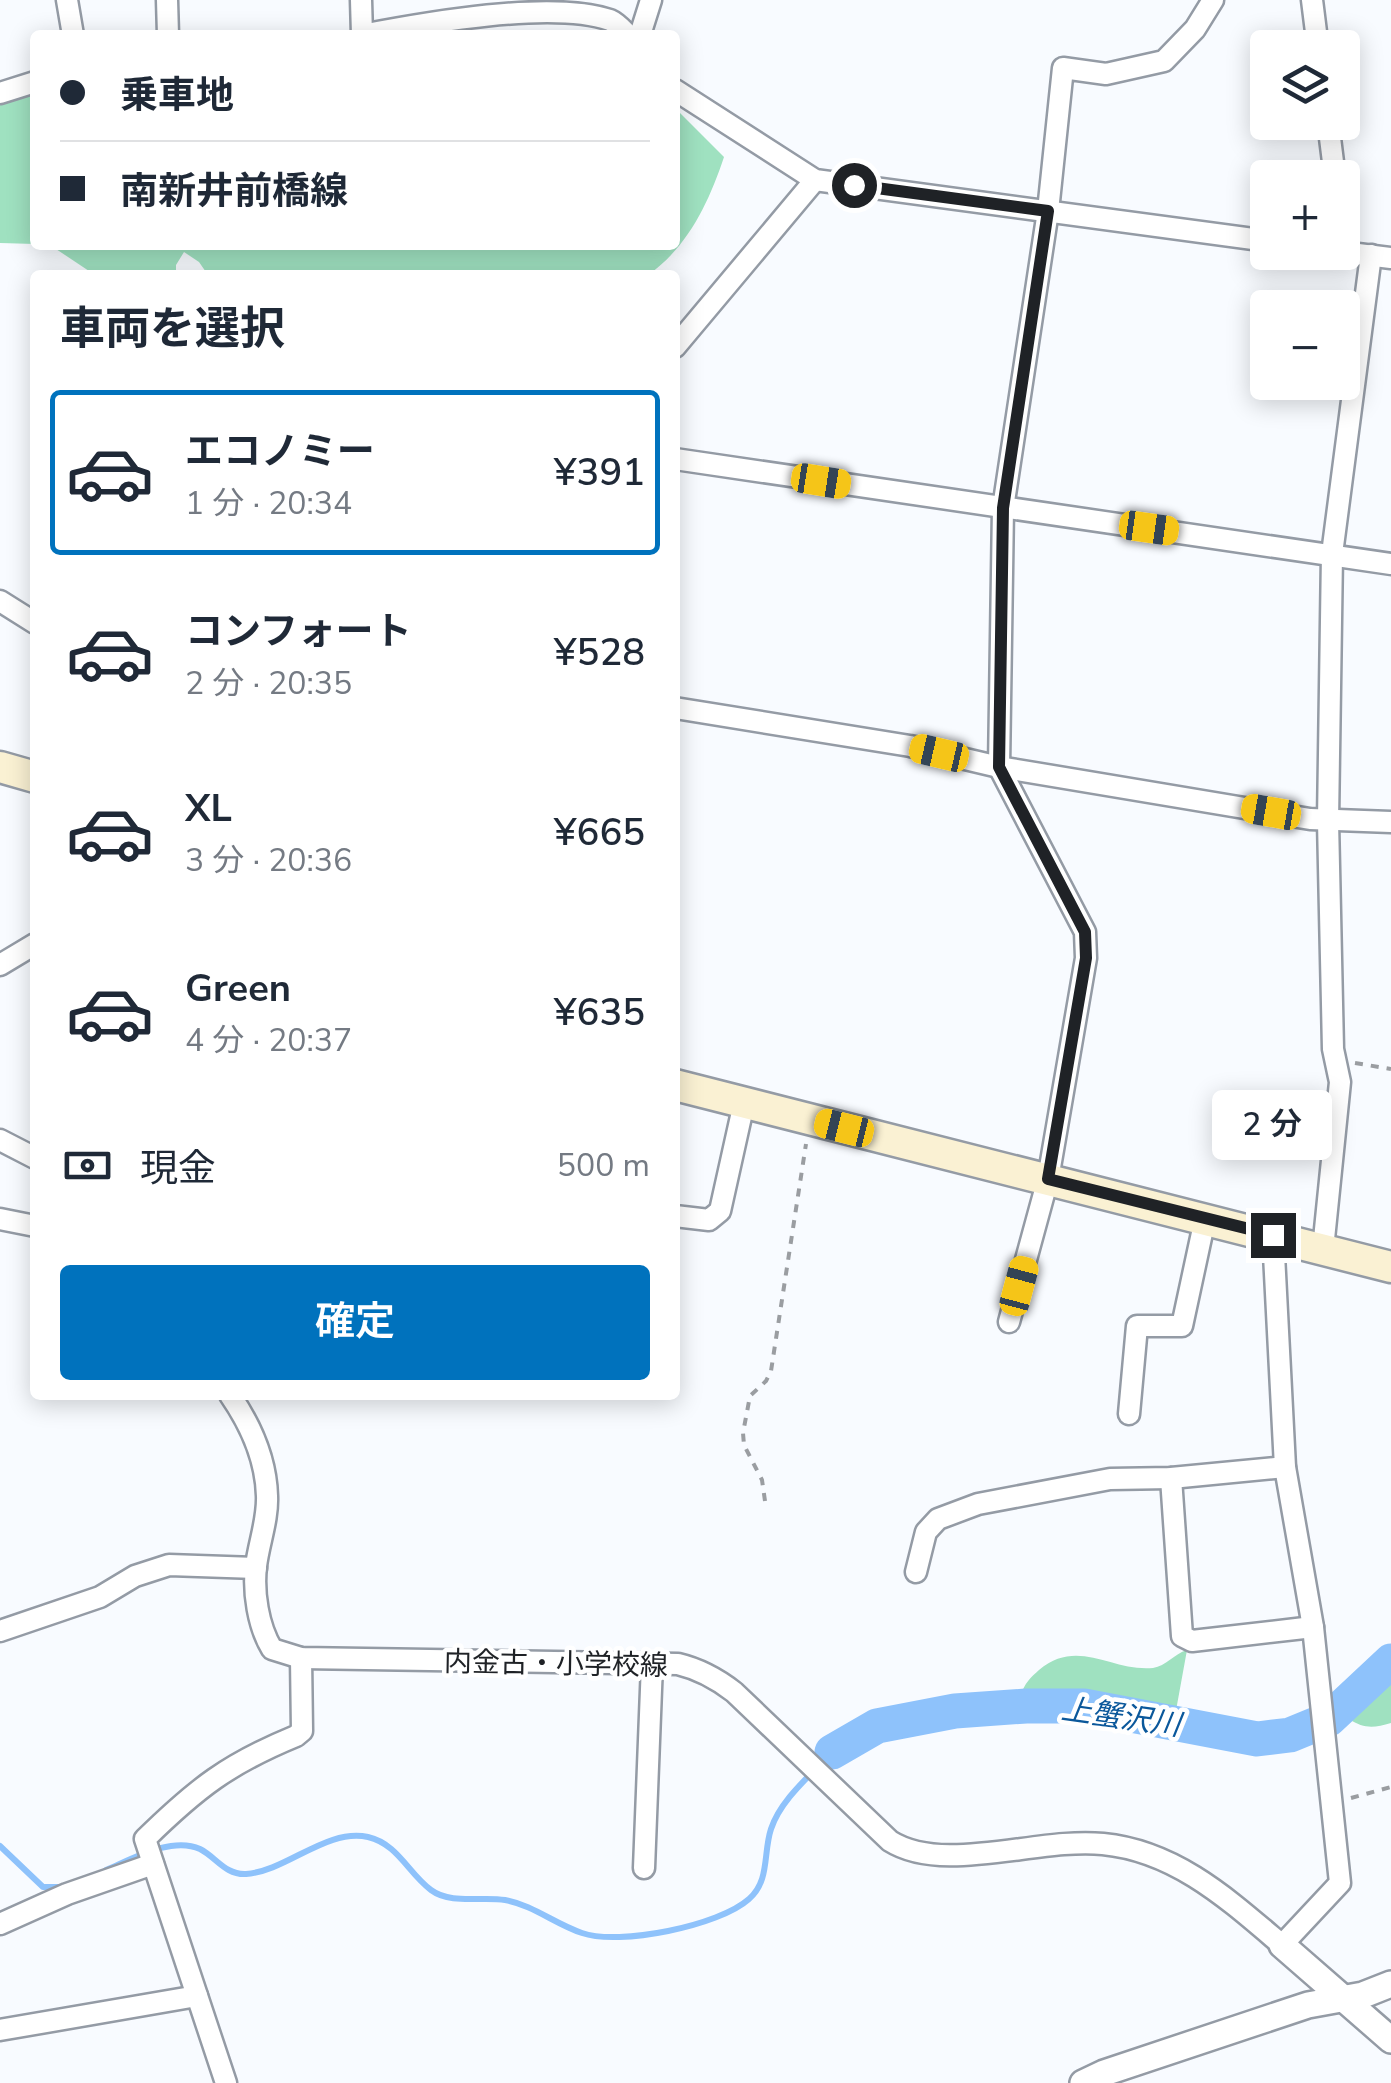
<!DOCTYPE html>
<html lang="ja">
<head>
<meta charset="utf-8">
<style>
	:root { --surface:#fff; --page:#f6f6f7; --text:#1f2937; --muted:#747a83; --line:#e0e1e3; --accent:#0072bd }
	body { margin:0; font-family:"Nunito Sans","Noto Sans JP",sans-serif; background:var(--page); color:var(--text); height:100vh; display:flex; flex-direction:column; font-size:38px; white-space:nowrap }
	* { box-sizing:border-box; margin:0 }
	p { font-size:32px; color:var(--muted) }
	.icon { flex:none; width:55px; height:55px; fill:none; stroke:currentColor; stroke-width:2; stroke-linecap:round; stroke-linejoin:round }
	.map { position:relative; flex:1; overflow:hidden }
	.side { position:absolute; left:30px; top:270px; width:650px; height:1130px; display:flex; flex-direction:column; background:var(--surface); border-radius:10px; box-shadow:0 5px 25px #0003 }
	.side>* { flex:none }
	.guide { position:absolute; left:30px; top:30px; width:650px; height:220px; border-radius:10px; box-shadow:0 5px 25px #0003; display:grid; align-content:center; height:220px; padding:0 30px; background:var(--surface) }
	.buttons { position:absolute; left:1250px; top:30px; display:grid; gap:20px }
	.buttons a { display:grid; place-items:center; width:110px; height:110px; border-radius:10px; background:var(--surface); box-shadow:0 5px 25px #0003; font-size:50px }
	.end { position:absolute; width:45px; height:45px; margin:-22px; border:12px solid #1f2226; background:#fff; box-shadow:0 0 0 5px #fff }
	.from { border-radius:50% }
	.bubble { position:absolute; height:70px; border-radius:10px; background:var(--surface); box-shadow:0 5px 25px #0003; font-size:32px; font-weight:600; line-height:70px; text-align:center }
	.car { position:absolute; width:30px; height:60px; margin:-30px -15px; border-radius:12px; box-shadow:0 0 8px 2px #0007; background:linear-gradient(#f5c518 24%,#345 0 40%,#f5c518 0 76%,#345 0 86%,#f5c518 0) }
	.guide b { display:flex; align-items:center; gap:35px; height:95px; font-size:38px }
	.guide b+b { border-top:2px solid var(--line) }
	.guide i { width:25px; height:25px; background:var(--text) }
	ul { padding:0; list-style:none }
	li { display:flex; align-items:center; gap:30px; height:165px; margin:0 20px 15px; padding:0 10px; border:5px solid transparent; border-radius:10px }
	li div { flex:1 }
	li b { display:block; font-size:38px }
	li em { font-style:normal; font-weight:600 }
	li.current { border-color:var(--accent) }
	li>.icon { width:90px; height:90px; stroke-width:1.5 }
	h2 { padding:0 30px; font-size:45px; line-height:120px }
	.pay { display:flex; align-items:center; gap:25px; height:110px; padding:0 30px; font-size:38px }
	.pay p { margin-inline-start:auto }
	.cta { display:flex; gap:20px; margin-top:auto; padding:20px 30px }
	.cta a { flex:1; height:115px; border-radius:10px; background:var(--accent); color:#fff; font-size:40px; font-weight:600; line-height:115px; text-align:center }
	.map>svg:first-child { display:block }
	.green { fill:#9fe1c0 }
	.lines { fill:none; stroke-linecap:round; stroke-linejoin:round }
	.stream { stroke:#8ec2fb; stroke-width:6 }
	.river { stroke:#8ec2fb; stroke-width:35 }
	.minor-casing { stroke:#949ba5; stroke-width:25 }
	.tertiary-casing { stroke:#949ba5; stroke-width:30 }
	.secondary-casing { stroke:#949ba5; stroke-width:35 }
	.path { stroke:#9a9da1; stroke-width:4; stroke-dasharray:8 8; stroke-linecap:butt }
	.minor { stroke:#fff; stroke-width:20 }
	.tertiary { stroke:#fff; stroke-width:25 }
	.secondary { stroke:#faf1d3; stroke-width:30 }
	.route { stroke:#1f2226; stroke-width:12 }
	.labels { text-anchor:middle; stroke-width:9; stroke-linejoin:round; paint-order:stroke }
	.street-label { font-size:28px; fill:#1f2226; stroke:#fff }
	.water-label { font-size:30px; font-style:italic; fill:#0b589b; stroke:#fff }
</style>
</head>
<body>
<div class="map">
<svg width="1391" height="2083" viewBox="0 0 1391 2083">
	<rect width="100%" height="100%" fill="#f8fbff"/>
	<g class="green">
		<path d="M35 92V244L0 243V100Z"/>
		<path d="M675 108 724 157C709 202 688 247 648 275H208L199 262 184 252 176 265V275H95L56 249 41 245H675Z"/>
		<path d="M1187 1650 1175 1716 1111 1699 1021 1695C1024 1684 1031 1677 1039 1670 1078 1637 1112 1672 1153 1668 1166 1666 1174 1654 1187 1650Z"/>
		<path d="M1391 1675V1723C1374 1728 1364 1729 1349 1719Z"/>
	</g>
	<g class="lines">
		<g class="stream">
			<path d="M0 1846 43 1887H62"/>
			<path d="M106 1870C132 1859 172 1836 200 1849 216 1857 225 1875 246 1874 287 1871 326 1828 368 1837 398 1844 408 1873 431 1890 451 1905 482 1896 505 1900 533 1905 555 1924 582 1933 619 1946 719 1926 749 1899 770 1881 763 1853 771 1829 781 1799 811 1775 832 1752"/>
		</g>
		<path class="river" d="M832 1752 877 1726 955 1711 1026 1706H1084L1257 1739 1290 1735 1329 1719 1391 1661"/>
		<g class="minor-casing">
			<g id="minor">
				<path d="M67 0 73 35"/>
				<path d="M167 0 168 35"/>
				<path d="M361 0 362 35"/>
				<path d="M1312 0 1318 48"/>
				<path d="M362 35C425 23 551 0 610 20 617 23 623 30 628 35"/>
				<path d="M640 35 651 0"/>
				<path d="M675 90 815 180 1268 241"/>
				<path d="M0 93 35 82"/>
				<path d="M1328 122 1335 178"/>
				<path d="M1342 252 1391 258"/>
				<path d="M675 347 815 180"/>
				<path d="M675 459 1391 564"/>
				<path d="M0 601 35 623"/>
				<path d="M675 708 910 746 999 767 1310 819 1391 822"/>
				<path d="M0 965 35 944"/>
				<path d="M0 1140 35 1158"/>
				<path d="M675 1216 709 1220 720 1211 744 1103"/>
				<path d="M0 1219 35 1226"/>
				<path d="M1323 1249 1340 1082 1333 1049 1328 821 1332 554 1371 255"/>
				<path d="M1009 1322 1048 1179 1086 958 1085 932 999 767 1003 508 1048 211 1063 68 1106 74 1164 61 1195 29 1213 0"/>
				<path d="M230 1395C250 1424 266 1460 267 1496 268 1520 259 1542 256 1566 253 1592 258 1626 272 1649L301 1658 678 1664C699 1669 716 1678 734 1692L890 1841C944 1875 1039 1837 1103 1844 1176 1851 1229 1900 1282 1945L1340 1883 1313 1627 1285 1467 1273 1235"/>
				<path d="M1129 1414 1137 1326H1182L1205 1219"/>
				<path d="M1171 1478 1182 1636 1192 1641 1313 1627"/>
				<path d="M916 1572 926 1532 938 1519 978 1504 1110 1479 1171 1478 1285 1467"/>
				<path d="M0 1631 100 1597 135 1576 169 1565 256 1568"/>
				<path d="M644 1868 652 1664"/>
				<path d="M0 1924 67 1894 153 1864"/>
				<path d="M0 2030 197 1996"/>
				<path d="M226 2083 145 1839C197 1788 228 1764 296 1736L302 1731 301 1658"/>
			</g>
		</g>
		<g class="tertiary-casing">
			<g id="tertiary">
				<path d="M1282 1945 1391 2040"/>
				<path d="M1083 2083 1104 2073 1308 2005 1363 1995 1391 1984"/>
			</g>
		</g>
		<g class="secondary-casing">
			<g id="secondary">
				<path d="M0 767 35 777"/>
				<path d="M675 1085 1391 1267"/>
			</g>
		</g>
		<g class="path">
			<path d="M1355 1063 1391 1069"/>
			<path d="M765 1501 762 1480 744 1445 743 1433 750 1396 766 1381 771 1371 806 1144"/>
			<path d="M1351 1798 1391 1787"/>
		</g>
		<use href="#minor" class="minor"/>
		<use href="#tertiary" class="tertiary"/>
		<use href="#secondary" class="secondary"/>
	</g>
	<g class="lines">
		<path class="route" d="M854 185 1048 211 1003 508 999 767 1085 932 1086 958 1048 1179 1273 1235"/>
	</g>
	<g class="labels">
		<g class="street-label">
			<text transform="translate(556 1663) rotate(1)" y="10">内金古・小学校線</text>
		</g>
		<g class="water-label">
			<text transform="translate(1121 1717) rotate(8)" y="10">上蟹沢川</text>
		</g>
	</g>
</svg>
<div class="buttons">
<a><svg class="icon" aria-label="layers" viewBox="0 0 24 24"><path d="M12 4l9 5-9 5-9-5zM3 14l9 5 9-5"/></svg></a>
<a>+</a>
<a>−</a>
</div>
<i class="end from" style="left:854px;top:185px"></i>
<i class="end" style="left:1273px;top:1235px"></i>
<div class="bubble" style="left:1212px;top:1090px;width:120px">2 分</div>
<i class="car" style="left:821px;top:481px;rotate:99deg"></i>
<i class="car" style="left:1149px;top:528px;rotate:98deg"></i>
<i class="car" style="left:939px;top:753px;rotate:283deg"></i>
<i class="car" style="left:1271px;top:812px;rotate:280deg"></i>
<i class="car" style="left:844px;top:1128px;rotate:284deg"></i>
<i class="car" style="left:1019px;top:1286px;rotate:15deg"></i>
<div class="guide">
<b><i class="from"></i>乗車地</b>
<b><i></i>南新井前橋線</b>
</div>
<section class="side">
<h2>車両を選択</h2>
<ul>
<li class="current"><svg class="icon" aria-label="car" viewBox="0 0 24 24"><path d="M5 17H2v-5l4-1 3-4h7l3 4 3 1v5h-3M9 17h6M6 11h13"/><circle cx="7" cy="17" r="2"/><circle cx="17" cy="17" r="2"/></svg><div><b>エコノミー</b><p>1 分 · 20:34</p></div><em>¥391</em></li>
<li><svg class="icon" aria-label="car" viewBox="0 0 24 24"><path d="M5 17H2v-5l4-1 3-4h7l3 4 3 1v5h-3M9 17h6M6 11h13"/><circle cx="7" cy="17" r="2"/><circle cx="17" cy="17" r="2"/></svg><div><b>コンフォート</b><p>2 分 · 20:35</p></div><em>¥528</em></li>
<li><svg class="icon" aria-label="car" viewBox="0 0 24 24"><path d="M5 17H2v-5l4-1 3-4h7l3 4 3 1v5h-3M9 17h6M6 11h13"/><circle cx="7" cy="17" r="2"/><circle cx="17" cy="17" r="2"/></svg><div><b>XL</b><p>3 分 · 20:36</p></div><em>¥665</em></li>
<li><svg class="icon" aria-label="car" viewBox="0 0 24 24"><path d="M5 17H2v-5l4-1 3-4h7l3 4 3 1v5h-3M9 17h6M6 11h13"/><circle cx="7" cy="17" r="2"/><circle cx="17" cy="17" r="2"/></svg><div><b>Green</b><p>4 分 · 20:37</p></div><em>¥635</em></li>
</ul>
<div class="pay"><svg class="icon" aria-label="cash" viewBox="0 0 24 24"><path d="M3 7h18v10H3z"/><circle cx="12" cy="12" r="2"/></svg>現金<p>500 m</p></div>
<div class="cta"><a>確定</a></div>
</section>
</div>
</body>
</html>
